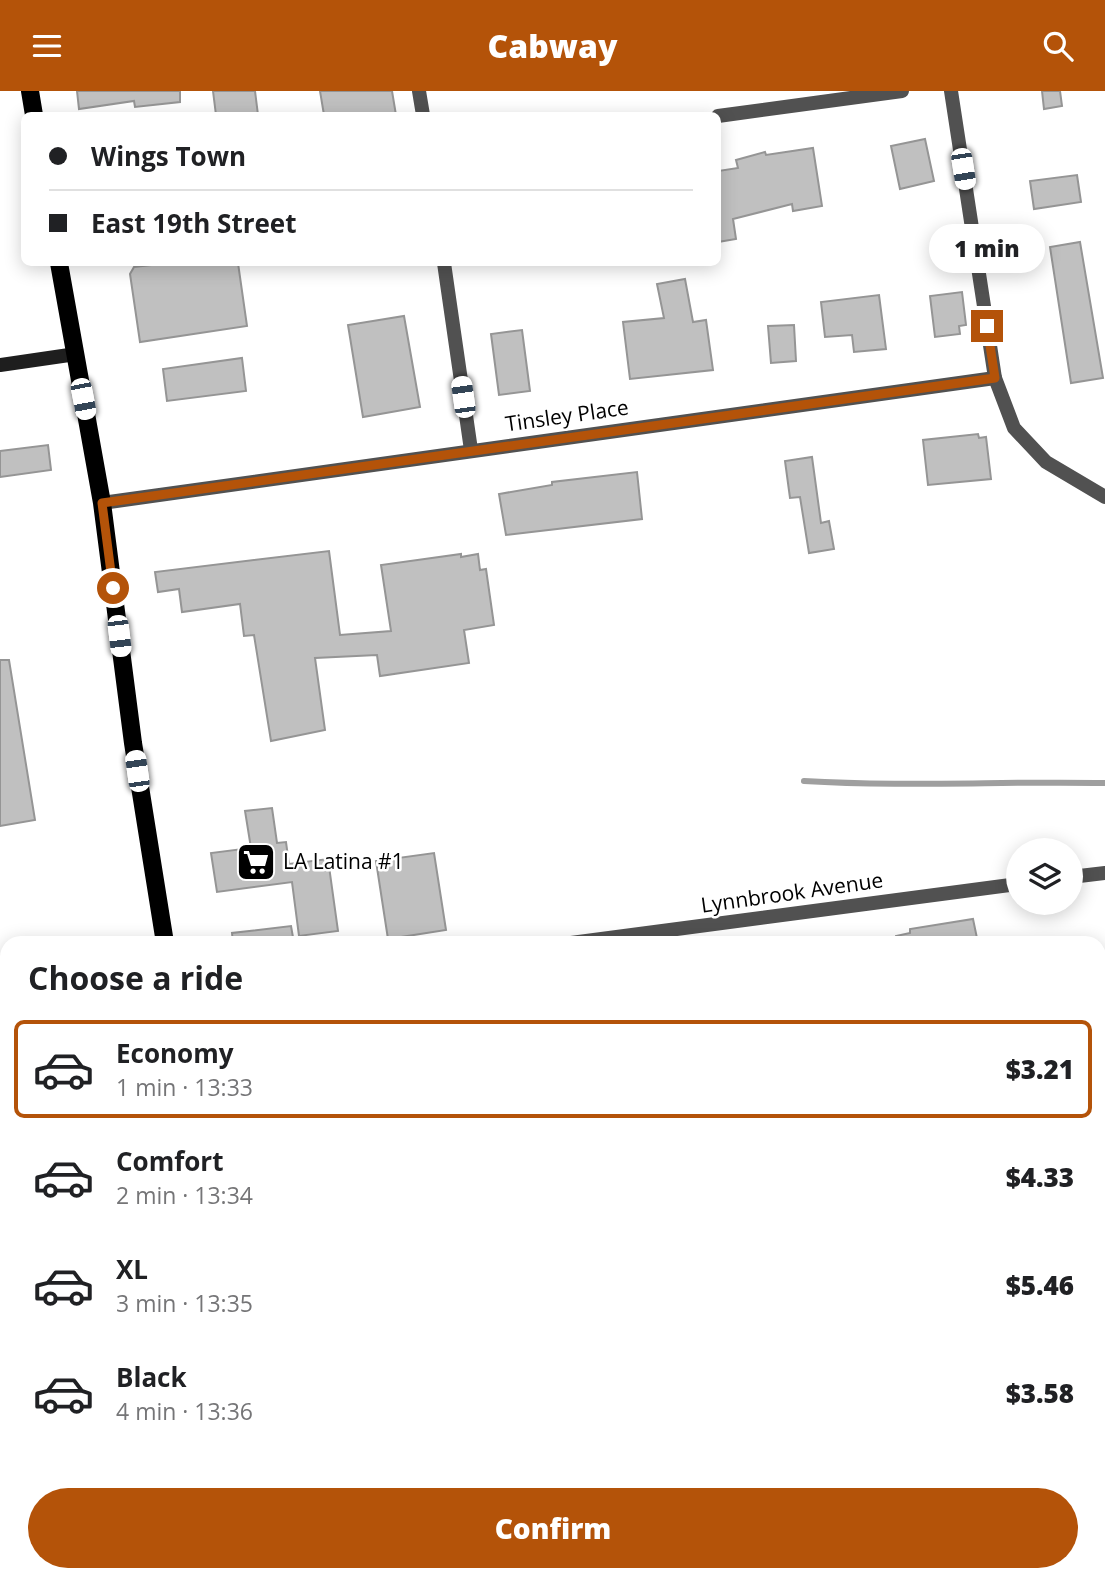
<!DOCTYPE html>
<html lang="en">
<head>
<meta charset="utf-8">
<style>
	:root { --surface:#fff; --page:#f6f6f6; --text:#202124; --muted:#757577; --line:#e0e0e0; --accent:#b45309 }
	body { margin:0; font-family:"Open Sans",sans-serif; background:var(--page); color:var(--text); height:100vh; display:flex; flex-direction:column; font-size:26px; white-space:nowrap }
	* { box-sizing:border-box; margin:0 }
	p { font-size:23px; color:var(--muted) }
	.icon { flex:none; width:38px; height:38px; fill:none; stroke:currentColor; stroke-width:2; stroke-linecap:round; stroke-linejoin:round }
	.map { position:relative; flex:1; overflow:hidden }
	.drawer { position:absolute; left:0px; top:845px; width:1106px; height:646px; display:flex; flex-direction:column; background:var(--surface); border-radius:21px 21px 0 0; box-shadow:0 4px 18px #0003 }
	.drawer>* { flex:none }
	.top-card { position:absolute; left:21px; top:21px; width:700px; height:154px; border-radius:10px; box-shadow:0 4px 18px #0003; display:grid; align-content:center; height:154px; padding:0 28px; background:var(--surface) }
	.fabs { position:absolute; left:1006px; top:747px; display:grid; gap:14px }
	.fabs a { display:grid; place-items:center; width:77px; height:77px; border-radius:50%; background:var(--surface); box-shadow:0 4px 18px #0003; font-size:35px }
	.end { position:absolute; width:32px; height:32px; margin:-16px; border:9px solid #b45309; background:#fff; box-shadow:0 0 0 4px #fff }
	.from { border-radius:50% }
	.bubble { position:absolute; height:49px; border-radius:24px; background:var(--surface); box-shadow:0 4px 18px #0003; font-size:23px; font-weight:800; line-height:49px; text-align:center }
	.car { position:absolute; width:21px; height:42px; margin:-21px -10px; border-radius:9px; box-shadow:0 0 5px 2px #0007; background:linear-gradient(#fff 24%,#345 0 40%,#fff 0 76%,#345 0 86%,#fff 0) }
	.top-card b { display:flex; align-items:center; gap:24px; height:66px; font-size:26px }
	.top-card b+b { border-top:2px solid var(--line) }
	.top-card i { width:18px; height:18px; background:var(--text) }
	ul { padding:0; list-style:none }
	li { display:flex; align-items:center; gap:21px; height:98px; margin:0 14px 10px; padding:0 14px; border:4px solid transparent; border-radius:10px }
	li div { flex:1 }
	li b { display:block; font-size:26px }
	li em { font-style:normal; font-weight:800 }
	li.selected { border-color:var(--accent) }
	li>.icon { width:63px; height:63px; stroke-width:1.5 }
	h2 { padding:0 28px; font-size:32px; line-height:84px }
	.primary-button { display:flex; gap:14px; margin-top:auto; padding:14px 28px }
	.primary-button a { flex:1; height:80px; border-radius:42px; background:var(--accent); color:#fff; font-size:28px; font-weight:800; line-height:80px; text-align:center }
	header { display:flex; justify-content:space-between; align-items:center; height:91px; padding:0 28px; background:var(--accent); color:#fff; font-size:32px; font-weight:800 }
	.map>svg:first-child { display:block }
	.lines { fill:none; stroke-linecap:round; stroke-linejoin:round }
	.stream { stroke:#9f9f9f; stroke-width:6 }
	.building { fill:#c0c0c0; stroke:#959595; stroke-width:2 }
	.street { stroke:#515151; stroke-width:14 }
	.secondary { stroke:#1e1e1e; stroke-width:14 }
	.primary { stroke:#000; stroke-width:18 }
	.route { stroke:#b45309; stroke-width:9 }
	.labels { text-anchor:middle; stroke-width:5; stroke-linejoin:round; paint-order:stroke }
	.street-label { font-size:21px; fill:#000; stroke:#fff }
	.poi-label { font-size:21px; fill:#000; stroke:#fff; text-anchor:start }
</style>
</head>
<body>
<header><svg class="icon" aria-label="menu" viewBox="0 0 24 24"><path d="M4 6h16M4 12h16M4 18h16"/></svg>Cabway<svg class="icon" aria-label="search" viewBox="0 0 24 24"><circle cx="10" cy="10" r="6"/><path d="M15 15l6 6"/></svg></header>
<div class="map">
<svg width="1105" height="1490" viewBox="0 0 1105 1490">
	<rect width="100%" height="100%" fill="#fff"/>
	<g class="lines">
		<path class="stream" d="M804 690C904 696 1005 690 1105 692"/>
	</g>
	<g class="building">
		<path d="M77 0H180V11L135 16 134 10 79 18Z"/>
		<path d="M213 0H255L258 24H216Z"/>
		<path d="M320 0H392L396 24H324Z"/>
		<path d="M1042 0H1060L1062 15 1044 18Z"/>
		<path d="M925 48 934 90 900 98 891 55Z"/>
		<path d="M813 57 822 115 793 120 792 113 733 128 736 148 718 151V80L738 77 736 69 765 61 766 64Z"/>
		<path d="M1077 84 1081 111 1034 118 1030 90Z"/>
		<path d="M1080 151 1103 287 1071 292 1050 156Z"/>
		<path d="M169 172H238L247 235 140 251 130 183 134 176Z"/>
		<path d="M685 188 693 231 706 229 713 279 630 288 623 231 664 227 657 193Z"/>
		<path d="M962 201 966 234 959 235 960 243 935 246 930 205Z"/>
		<path d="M879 204 886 258 854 261 852 244 825 246 821 211Z"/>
		<path d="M404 225 420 316 363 326 348 234Z"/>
		<path d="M794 234 796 270 771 272 768 235Z"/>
		<path d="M522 239 530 300 499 304 491 243Z"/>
		<path d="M242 267 246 300 167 310 163 278Z"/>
		<path d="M978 343 979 347 986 346 991 388 928 394 923 349Z"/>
		<path d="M48 354 51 379 0 386V360Z"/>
		<path d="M812 366 821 432 829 430 834 458 809 462 800 406 790 407 785 370Z"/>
		<path d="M637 381 642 428 506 444 499 403 552 394V391Z"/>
		<path d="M329 460 340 544 391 540 381 474 461 463V466L478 463 480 479 486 478 494 534 464 539 469 572 380 585 377 564 315 567 325 639 271 650 254 544 244 545 240 513 182 521 179 498 158 501 155 481Z"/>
		<path d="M0 569H9L35 729 0 735Z"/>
		<path d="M272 717 277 752 286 751 289 773 328 768 338 840 299 845 292 791 217 801 211 762 251 757 245 720Z"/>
		<path d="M434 762 446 839 388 848 376 770Z"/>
		<path d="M973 828 978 852H896V845L910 842V838Z"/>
		<path d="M291 835 294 852H233L232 842Z"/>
	</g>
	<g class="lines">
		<g class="street">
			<path d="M419 0 423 24"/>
			<path d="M951 0 995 287 1014 337 1046 371 1105 406"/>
			<path d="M718 25 902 0"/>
			<path d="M444 172 471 359"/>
			<path d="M102 412 995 287"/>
			<path d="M1071 786 1105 782"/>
			<path d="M571 852 1018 793"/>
			<path d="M1099 1029H1105"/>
			<path d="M1099 1252H1105"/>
			<path d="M1008 1484 1009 1490"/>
		</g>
		<path class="secondary" d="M0 274 76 263"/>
		<g class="primary">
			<path d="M30 0 34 24"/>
			<path d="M59 172 102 412 133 652 165 852"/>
			<path d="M256 1484 257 1490"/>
		</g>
	</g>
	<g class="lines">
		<path class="route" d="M113 497 102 412 995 287 987 235"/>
	</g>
	<defs>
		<g id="supermarket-square" transform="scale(2.0125)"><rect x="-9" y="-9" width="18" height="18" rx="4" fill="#000" stroke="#fff"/><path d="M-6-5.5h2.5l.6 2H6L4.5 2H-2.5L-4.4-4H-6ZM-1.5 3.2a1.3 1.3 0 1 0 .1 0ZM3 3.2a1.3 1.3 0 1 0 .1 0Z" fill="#fff"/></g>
	</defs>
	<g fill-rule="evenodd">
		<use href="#supermarket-square" x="256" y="771"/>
	</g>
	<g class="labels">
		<g class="street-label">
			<text transform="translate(567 325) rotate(-8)" y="7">Tinsley Place</text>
			<text transform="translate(792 802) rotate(-8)" y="7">Lynnbrook Avenue</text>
		</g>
		<g class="poi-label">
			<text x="283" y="778">LA Latina #1</text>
		</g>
	</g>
</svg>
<div class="fabs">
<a><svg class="icon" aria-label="layers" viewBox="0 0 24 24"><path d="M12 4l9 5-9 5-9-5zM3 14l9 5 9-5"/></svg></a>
</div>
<i class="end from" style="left:113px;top:497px"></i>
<i class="end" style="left:987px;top:235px"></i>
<div class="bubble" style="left:929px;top:133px;width:116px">1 min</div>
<i class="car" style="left:963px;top:78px;rotate:171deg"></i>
<i class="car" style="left:463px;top:306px;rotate:352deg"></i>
<i class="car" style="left:83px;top:308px;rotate:169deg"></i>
<i class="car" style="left:119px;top:545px;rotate:173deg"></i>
<i class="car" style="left:137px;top:680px;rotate:352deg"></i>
<div class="top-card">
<b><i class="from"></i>Wings Town</b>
<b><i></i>East 19th Street</b>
</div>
<section class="drawer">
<h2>Choose a ride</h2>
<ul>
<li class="selected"><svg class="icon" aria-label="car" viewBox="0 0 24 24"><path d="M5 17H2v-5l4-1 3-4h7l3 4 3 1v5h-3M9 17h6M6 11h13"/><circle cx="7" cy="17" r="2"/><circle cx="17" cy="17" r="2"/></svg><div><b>Economy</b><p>1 min · 13:33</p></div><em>$3.21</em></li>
<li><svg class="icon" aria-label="car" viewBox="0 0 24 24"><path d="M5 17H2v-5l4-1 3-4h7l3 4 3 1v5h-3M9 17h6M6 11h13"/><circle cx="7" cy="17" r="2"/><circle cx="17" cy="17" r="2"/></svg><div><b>Comfort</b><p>2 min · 13:34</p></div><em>$4.33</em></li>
<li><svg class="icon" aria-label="car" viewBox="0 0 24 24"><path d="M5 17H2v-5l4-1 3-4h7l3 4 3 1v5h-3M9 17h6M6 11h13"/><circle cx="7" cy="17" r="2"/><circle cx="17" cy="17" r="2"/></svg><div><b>XL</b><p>3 min · 13:35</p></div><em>$5.46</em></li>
<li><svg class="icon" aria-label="car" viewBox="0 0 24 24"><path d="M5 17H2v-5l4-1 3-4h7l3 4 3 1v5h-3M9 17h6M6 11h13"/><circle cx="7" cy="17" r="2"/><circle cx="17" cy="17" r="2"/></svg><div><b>Black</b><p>4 min · 13:36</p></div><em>$3.58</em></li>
</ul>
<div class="primary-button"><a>Confirm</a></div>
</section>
</div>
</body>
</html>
